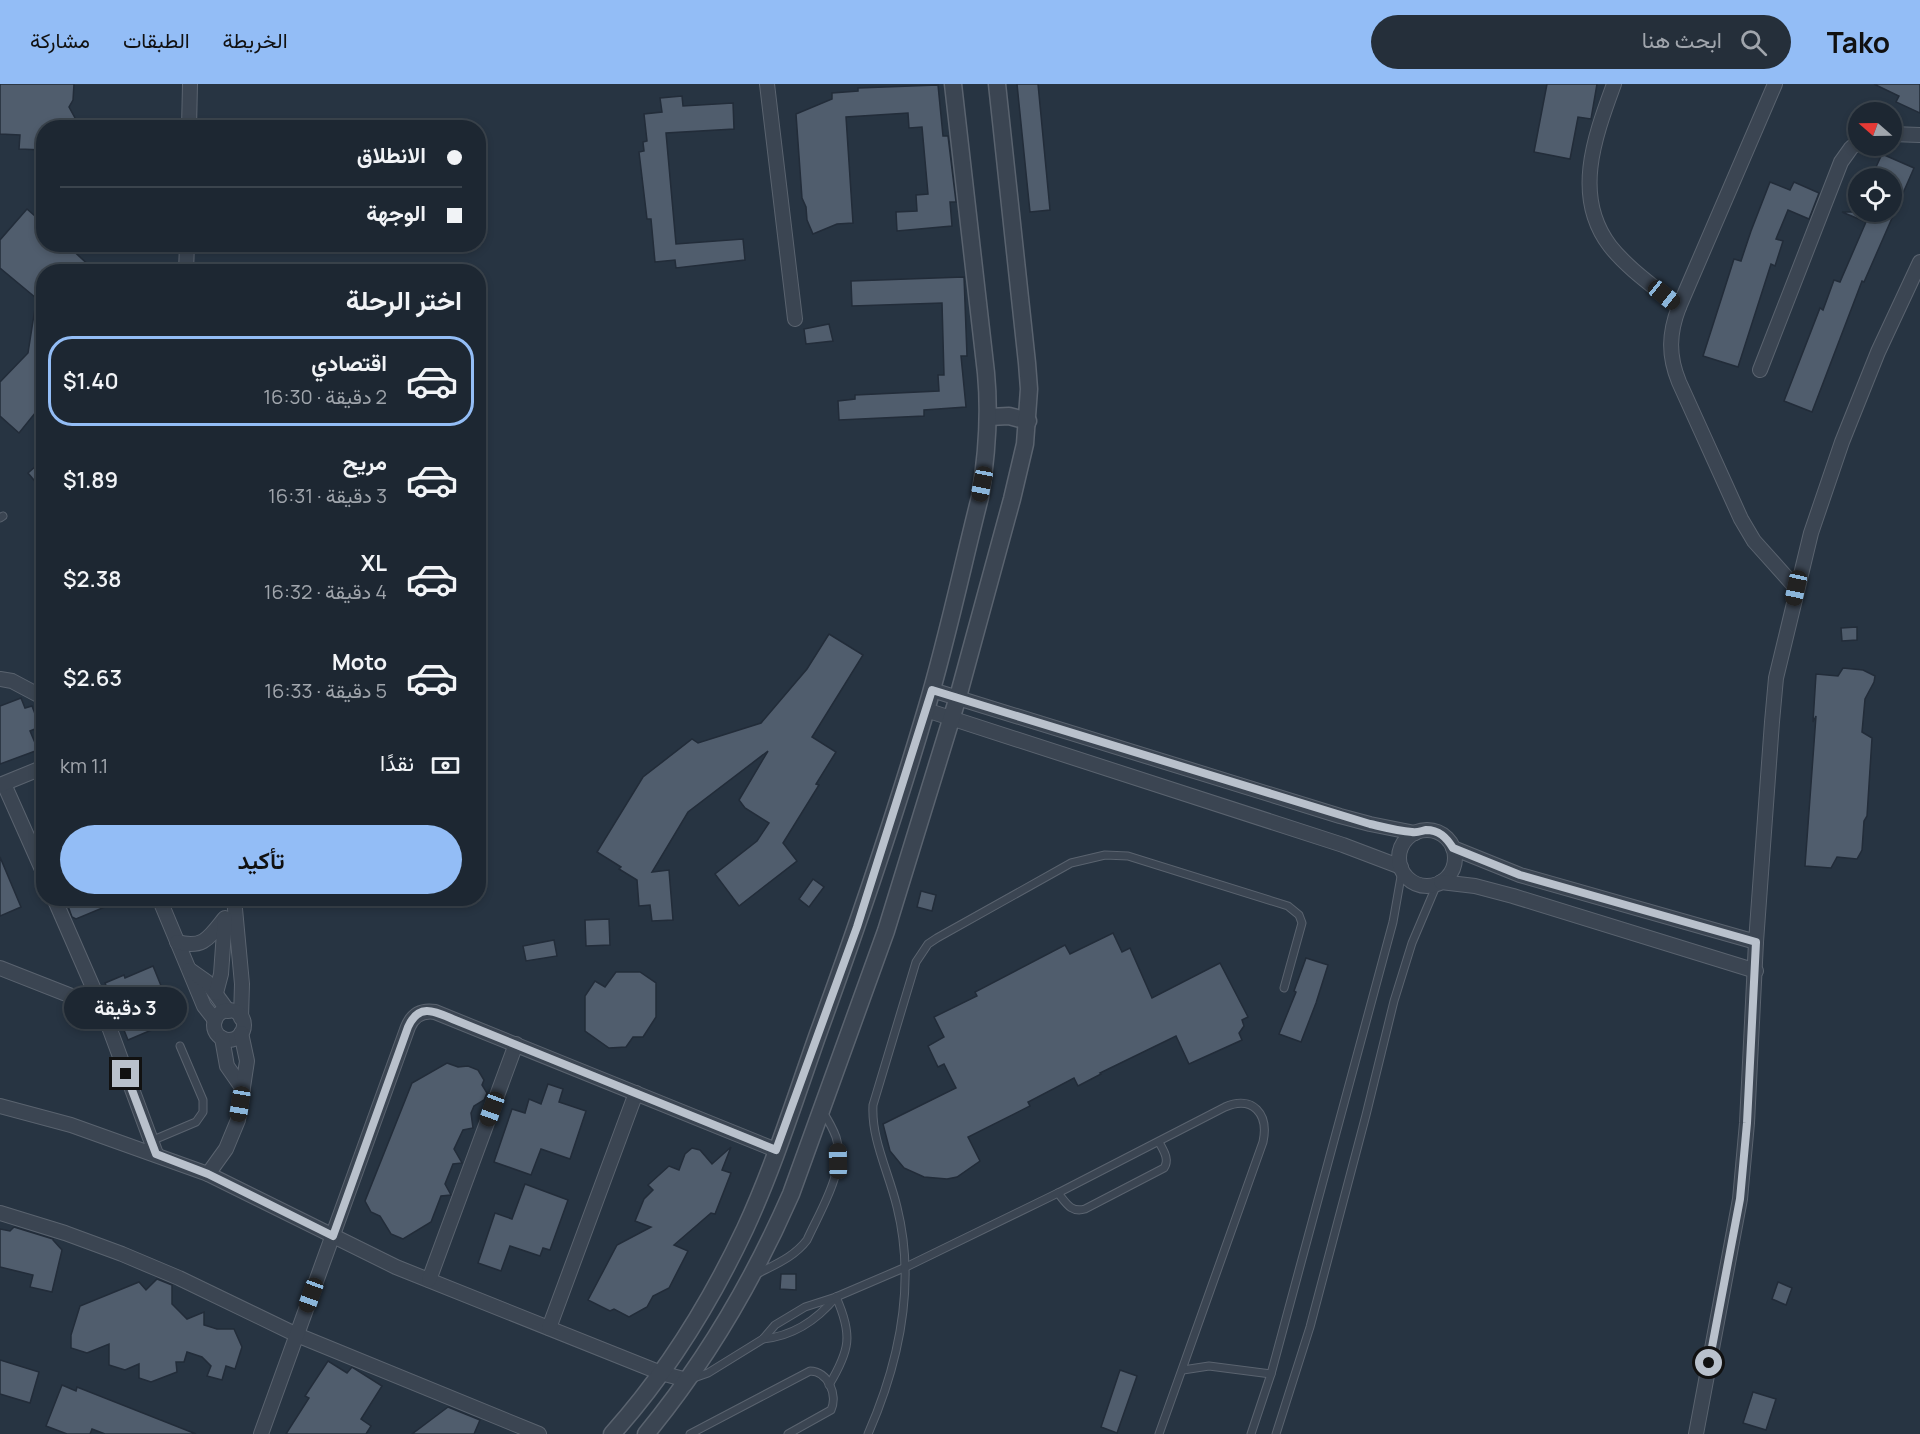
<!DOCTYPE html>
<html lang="ar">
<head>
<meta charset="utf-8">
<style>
	:root { --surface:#1d2732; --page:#252f3a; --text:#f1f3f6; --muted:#a0a5ac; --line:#3b444d; --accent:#93bdf6 }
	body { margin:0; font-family:Manrope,Vazirmatn,sans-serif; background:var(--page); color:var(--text); direction:rtl; height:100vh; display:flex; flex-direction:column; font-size:22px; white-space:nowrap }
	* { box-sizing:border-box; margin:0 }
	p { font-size:20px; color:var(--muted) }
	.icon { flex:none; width:33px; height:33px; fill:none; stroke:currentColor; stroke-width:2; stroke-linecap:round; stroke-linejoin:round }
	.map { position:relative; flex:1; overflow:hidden; direction:ltr }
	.drawer { position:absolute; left:36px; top:180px; width:450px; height:642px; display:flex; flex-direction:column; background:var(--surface); border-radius:24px; box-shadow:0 3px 9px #0003,0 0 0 2px var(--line); direction:rtl }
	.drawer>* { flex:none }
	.top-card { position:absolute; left:36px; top:36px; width:450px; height:132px; border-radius:24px; box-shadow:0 3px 9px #0003,0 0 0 2px var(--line); direction:rtl; display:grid; align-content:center; height:132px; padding:0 24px; background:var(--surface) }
	.needle { width:39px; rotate:290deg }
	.fabs { position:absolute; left:1848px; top:18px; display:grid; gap:12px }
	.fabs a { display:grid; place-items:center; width:54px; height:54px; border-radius:50%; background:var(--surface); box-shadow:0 3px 9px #0003,0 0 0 2px var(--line); font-size:30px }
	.end { position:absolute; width:27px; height:27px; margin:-14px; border:8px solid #b9c1cc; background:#111; box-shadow:0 0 0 3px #111 }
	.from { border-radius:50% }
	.bubble { position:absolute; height:42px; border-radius:21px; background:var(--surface); box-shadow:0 3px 9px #0003,0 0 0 2px var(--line); font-size:20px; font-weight:600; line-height:42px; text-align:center; direction:rtl }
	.car { position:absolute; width:18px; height:36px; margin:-18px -9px; border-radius:8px; box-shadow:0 0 4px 2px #0007; background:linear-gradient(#222 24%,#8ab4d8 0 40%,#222 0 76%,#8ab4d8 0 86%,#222 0) }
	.top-card b { display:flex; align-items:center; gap:21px; height:57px; font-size:22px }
	.top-card b+b { border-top:2px solid var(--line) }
	.top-card i { width:15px; height:15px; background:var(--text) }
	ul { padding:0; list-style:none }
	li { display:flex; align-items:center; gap:18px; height:90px; margin:0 12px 9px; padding:0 12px; border:3px solid transparent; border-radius:24px }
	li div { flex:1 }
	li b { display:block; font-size:22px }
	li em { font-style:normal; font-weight:600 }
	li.active { border-color:var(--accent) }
	li>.icon { width:54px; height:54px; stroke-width:1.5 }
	h2 { padding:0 24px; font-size:27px; line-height:72px }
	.pay { display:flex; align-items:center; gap:15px; height:66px; padding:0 24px; font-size:22px }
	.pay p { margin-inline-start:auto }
	.primary-button { display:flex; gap:12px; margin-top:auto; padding:12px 24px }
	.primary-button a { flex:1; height:69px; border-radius:36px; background:var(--accent); color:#111; font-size:24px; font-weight:600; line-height:69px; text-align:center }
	header { display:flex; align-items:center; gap:36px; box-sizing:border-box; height:84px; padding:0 30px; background:var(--accent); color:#111 }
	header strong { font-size:28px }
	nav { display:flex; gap:33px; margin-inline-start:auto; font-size:21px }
	.search { width:420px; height:54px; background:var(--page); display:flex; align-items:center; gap:15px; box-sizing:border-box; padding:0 21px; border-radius:33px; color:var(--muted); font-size:22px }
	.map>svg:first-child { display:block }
	.building { fill:#505d6d; stroke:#222c39; stroke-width:1.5 }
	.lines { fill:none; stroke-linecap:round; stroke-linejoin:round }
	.service-casing { stroke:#5a636f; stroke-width:9 }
	.minor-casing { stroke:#5a636f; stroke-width:16 }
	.tertiary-casing { stroke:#5a636f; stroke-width:19 }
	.service { stroke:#3b4552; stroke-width:7 }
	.minor { stroke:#3b4552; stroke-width:14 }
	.tertiary { stroke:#3b4552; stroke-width:16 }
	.route { stroke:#b9c1cc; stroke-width:8 }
</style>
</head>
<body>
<header>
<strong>Tako</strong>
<div class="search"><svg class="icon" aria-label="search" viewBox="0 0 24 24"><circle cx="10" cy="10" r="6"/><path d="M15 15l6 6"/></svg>ابحث هنا</div>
<nav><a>الخريطة</a><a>الطبقات</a><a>مشاركة</a></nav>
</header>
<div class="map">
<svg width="1920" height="1350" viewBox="0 0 1920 1350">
	<rect width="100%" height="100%" fill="#273442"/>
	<g class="building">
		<path d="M0 0H74L73 16 69 23 75 34 68 44H44V66L19 65 20 51 0 50Z"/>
		<path d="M1017 0H1038L1050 126 1030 128Z"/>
		<path d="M1547 0H1597L1591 35 1578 33 1570 75 1534 68Z"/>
		<path d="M1874 0H1920V29L1896 18 1899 12Z"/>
		<path d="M938 1 943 52H948L956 118H950L952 142 897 147 896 128 917 127 916 111 928 110 922 43 909 44 908 29 846 33 853 139 837 140 813 150 807 136 806 123 802 114 796 30 832 15V9L858 7V4Z"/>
		<path d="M682 12 683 22 733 19 734 45 666 49 676 160 743 155 745 176 676 184 675 176 655 178 651 135H647L639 68 644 67 643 58 647 57 644 30 662 28 660 14Z"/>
		<path d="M1882 70 1914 84 1864 198 1862 197 1812 328 1784 317 1820 224 1823 226 1834 196 1840 198 1866 138 1842 128H1892V94H1871Z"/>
		<path d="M1770 98 1790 106 1794 98 1819 109 1809 135 1788 126 1776 155 1783 157 1775 182 1771 180 1738 283 1703 272 1734 175 1741 177 1751 147Z"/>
		<path d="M27 125 44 140V160H66L96 188H44V318L19 349 0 332V298L28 269 36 218 42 219 0 184V156Z"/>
		<path d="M964 193 967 272H961L966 323 924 326V332L839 336 838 317 855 315V311L939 307 938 291H944L942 219 852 222 851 197Z"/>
		<path d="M829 240 833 257 806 260 804 245Z"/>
		<path d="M44 375V408L28 389Z"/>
		<path d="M1857 543V556L1842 557 1841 544Z"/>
		<path d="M829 550 863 571 812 653 836 668 816 700 819 701 783 759 797 777 739 822 715 790 757 757 769 739 745 724 739 716 768 667 688 728 652 788 669 786 673 836 652 837 650 821 639 822 637 796 619 785 621 783 597 768 643 693 692 655 698 659 761 639 807 585Z"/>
		<path d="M1843 584 1863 586 1875 592 1874 598 1865 615 1862 648 1872 654 1867 732 1864 737 1862 766 1857 775 1837 773 1831 784 1805 782 1816 632 1813 638 1816 590 1838 592Z"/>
		<path d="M21 614 25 624 32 622 40 643 30 647 38 666 0 680V622Z"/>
		<path d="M0 773 21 823 0 832Z"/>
		<path d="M813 795 824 803 809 823 799 815Z"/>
		<path d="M921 807 936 811 932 827 917 823Z"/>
		<path d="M65 814H124V815L76 835 72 833Z"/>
		<path d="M609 835 610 861 586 862 585 836Z"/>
		<path d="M1113 849 1122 868 1130 864 1152 914 1220 879 1248 933 1242 936 1244 942 1239 949 1242 956 1189 980 1176 952 1100 989 1101 990 1078 1002 1074 994 1028 1018 1030 1022 968 1053 980 1077 957 1093 947 1095 924 1093 904 1084 890 1067 883 1040 956 1004 944 980 938 983 928 962 944 953 934 933 977 912 975 908 1065 861 1070 870Z"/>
		<path d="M554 856 557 872 526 877 523 862Z"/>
		<path d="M1306 874 1328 881 1316 919 1301 958 1279 950 1296 908 1294 907Z"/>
		<path d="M153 882 175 936 128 956 105 899 124 891 125 894Z"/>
		<path d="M616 888H640L656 899V933L643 953H633L626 963 609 964 585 947V912L595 897 605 903Z"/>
		<path d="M447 979 458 983 468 982 478 986 484 996 482 1001 487 1009 484 1016 474 1022 471 1029 473 1044 463 1046 454 1065 462 1079 453 1080 445 1100 451 1111 441 1112 431 1138 403 1155 391 1150 380 1132 371 1128 365 1117 412 999Z"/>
		<path d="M548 1000 563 1005 559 1018 586 1027 570 1075 541 1065 531 1091 494 1078 512 1025 525 1029 529 1015 541 1020Z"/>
		<path d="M731 1063 722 1086 731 1089 715 1130 711 1129 674 1161 688 1167 669 1204 653 1212 647 1223 629 1233 614 1225 610 1227 588 1216 617 1161 651 1143 635 1137 644 1115 653 1106 648 1101 669 1082 679 1086 685 1070 692 1064 700 1066 712 1080Z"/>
		<path d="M525 1100 568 1116 550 1166 543 1164 540 1172 510 1162 501 1187 478 1179 495 1129 512 1135Z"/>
		<path d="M14 1143 53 1155V1156L62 1166 52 1208 30 1203 33 1191 0 1183V1145L10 1147Z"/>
		<path d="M781 1190H796V1206L780 1205Z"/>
		<path d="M157 1195 172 1201V1220L187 1235 204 1228V1241L217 1245H234L242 1263 235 1285 226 1282 222 1296 207 1292 211 1282 202 1273 187 1268 184 1278H176L177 1288 151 1298 139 1294V1280L125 1286 109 1281V1260L87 1269 71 1264V1251L80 1222 139 1198 146 1206Z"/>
		<path d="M1778 1198 1792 1204 1786 1221 1772 1215Z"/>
		<path d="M0 1276 39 1288 30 1319 0 1310Z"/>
		<path d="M328 1277 347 1289 352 1283 382 1302 361 1335 371 1342 366 1350H286L309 1314 305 1312Z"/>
		<path d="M1120 1286 1137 1292 1117 1349 1101 1343Z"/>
		<path d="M62 1301 76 1307 77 1303 196 1350H105L92 1345 90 1350H67L46 1342Z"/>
		<path d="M1753 1308 1776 1315 1766 1346 1743 1339Z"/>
		<path d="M448 1323 480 1336 474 1350H412Z"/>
	</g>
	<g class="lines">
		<g class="service-casing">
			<g id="service">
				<path d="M0 434 3 432"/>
				<path d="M151 1057 196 1038 203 1028V1016L180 962"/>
				<path d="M1058 1109C1066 1119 1071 1129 1085 1125L1164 1084C1170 1075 1163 1066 1159 1058"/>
				<path d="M757 1190C776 1180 794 1173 807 1156 820 1127 847 1085 836 1053 833 1045 828 1036 823 1028"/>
				<path d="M763 1255C794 1252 817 1236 836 1213"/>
				<path d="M1183 1286 1209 1282 1271 1290"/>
				<path d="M691 1295 708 1289 763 1255 775 1241 805 1223 836 1213 906 1183 1058 1109 1225 1023C1253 1011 1269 1030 1263 1058L1159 1350"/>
				<path d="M829 1301C850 1266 853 1251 836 1213"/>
				<path d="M690 1350 810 1287C828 1287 838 1311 831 1326L788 1350"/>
				<path d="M868 1350C899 1279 916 1199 897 1123 889 1089 871 1055 873 1021L916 878 928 860 937 854 1071 779 1105 771 1128 772 1288 822 1299 831 1302 839 1284 904"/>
				<path d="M1251 1350 1271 1290 1393 838 1402 787"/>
				<path d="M1276 1350 1310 1243 1366 1031 1394 917 1412 859 1437 800"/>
			</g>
		</g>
		<g class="minor-casing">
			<g id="minor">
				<path d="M767 0 795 235"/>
				<path d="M1614 0C1595 52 1572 112 1610 162 1628 185 1656 204 1679 223"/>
				<path d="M1775 0 1679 223C1669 249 1668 271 1679 298L1741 435 1754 457 1796 504"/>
				<path d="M189 44 190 0"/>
				<path d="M1892 50 1920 51"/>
				<path d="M186 188 187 160"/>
				<path d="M1760 286 1841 78 1851 64 1858 58"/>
				<path d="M0 595 12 597 44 614"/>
				<path d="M932 606 1340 732 1370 740 1415 749"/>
				<path d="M926 626 1343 761 1401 783"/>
				<path d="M4 700 44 790"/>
				<path d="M0 701 44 683"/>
				<circle cx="1427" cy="774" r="28"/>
				<path d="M1453 764 1520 791 1756 858"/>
				<path d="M1441 798 1475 802 1513 812 1756 887"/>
				<path d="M54 814 102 924 156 1070"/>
				<path d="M159 814 204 922 215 936"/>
				<path d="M234 814 242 900 241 934"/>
				<path d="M177 858C203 865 209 854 224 835"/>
				<path d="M0 884 102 924"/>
				<path d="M190 886 207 898 228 927"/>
				<path d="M216 909 221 890 225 834"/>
				<circle cx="229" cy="941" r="15"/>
				<path d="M222 954 227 982 243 1005"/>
				<path d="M0 1022 71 1041 208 1090 396 1183 661 1289 687 1296"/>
				<path d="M208 1090 226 1065 238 1036 247 977 241 949"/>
				<path d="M0 1129 65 1149 122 1170 179 1194 297 1251 539 1350"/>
				<path d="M429 1196 516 960"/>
				<path d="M549 1244 636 1009"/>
				<path d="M261 1350 408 943C413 931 422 926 435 928L776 1066"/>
				<path d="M1696 1350 1740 1115 1747 1039 1756 858 1772 638 1776 594 1811 449 1842 358 1878 268 1920 178"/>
			</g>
		</g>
		<g class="tertiary-casing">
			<g id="tertiary">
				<path d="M989 333 1009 332 1028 337"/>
				<path d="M612 1350C666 1290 710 1219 745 1145 774 1082 795 1015 818 950 857 843 894 735 926 626 947 556 962 484 980 413 987 371 990 331 986 289L953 0"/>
				<path d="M646 1350C706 1277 753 1197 791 1110L886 847 958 613 1012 415 1025 360 1029 305 1027 279 997 0"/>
			</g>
		</g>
		<use href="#service" class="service"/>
		<use href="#minor" class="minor"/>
		<use href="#tertiary" class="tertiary"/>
	</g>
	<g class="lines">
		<path class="route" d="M126 990 156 1070 208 1090 333 1152 408 943C419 918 436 928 455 936L776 1066 857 843 932 606 1370 740C1383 743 1398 747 1412 748 1417 749 1421 747 1426 746 1439 746 1446 753 1453 764L1520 791 1756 858 1747 1039 1740 1115 1709 1279"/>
	</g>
</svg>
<div class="fabs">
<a><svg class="needle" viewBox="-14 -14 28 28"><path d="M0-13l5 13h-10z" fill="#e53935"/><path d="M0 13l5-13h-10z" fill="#a0a5ac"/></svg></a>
<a><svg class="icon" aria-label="locate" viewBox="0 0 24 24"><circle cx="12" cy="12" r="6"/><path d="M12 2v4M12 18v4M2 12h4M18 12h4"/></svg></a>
</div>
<i class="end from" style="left:1709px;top:1279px"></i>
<i class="end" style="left:126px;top:990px"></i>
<div class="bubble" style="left:64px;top:903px;width:123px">3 دقيقة</div>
<i class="car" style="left:1664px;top:211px;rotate:129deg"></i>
<i class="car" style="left:982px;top:400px;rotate:191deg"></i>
<i class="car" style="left:1796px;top:504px;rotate:192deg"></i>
<i class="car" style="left:240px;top:1020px;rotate:189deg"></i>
<i class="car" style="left:492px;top:1025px;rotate:200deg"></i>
<i class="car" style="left:838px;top:1077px;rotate:359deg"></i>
<i class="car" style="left:311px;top:1211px;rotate:200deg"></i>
<div class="top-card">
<b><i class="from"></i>الانطلاق</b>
<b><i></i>الوجهة</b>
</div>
<section class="drawer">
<h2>اختر الرحلة</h2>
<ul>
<li class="active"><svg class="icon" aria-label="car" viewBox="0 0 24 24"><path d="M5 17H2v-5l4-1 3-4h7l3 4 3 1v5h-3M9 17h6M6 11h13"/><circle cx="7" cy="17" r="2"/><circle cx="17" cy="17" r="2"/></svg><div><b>اقتصادي</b><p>2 دقيقة · 16:30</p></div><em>$1.40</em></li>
<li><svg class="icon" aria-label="car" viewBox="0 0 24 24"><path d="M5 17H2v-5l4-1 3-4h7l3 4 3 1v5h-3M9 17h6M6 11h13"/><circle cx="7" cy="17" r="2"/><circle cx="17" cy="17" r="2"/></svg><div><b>مريح</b><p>3 دقيقة · 16:31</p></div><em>$1.89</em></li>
<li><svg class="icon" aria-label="car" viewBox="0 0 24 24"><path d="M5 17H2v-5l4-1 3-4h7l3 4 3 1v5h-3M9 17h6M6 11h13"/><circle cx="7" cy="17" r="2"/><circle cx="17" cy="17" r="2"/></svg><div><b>XL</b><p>4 دقيقة · 16:32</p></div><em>$2.38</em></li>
<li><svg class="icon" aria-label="car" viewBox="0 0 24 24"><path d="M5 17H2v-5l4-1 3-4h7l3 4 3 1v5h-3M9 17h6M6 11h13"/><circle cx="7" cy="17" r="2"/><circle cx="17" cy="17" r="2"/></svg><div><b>Moto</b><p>5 دقيقة · 16:33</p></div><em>$2.63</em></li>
</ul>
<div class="pay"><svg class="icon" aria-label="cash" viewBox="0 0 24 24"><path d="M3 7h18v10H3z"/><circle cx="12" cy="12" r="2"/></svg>نقدًا<p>1.1 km</p></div>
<div class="primary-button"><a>تأكيد</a></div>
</section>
</div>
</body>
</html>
